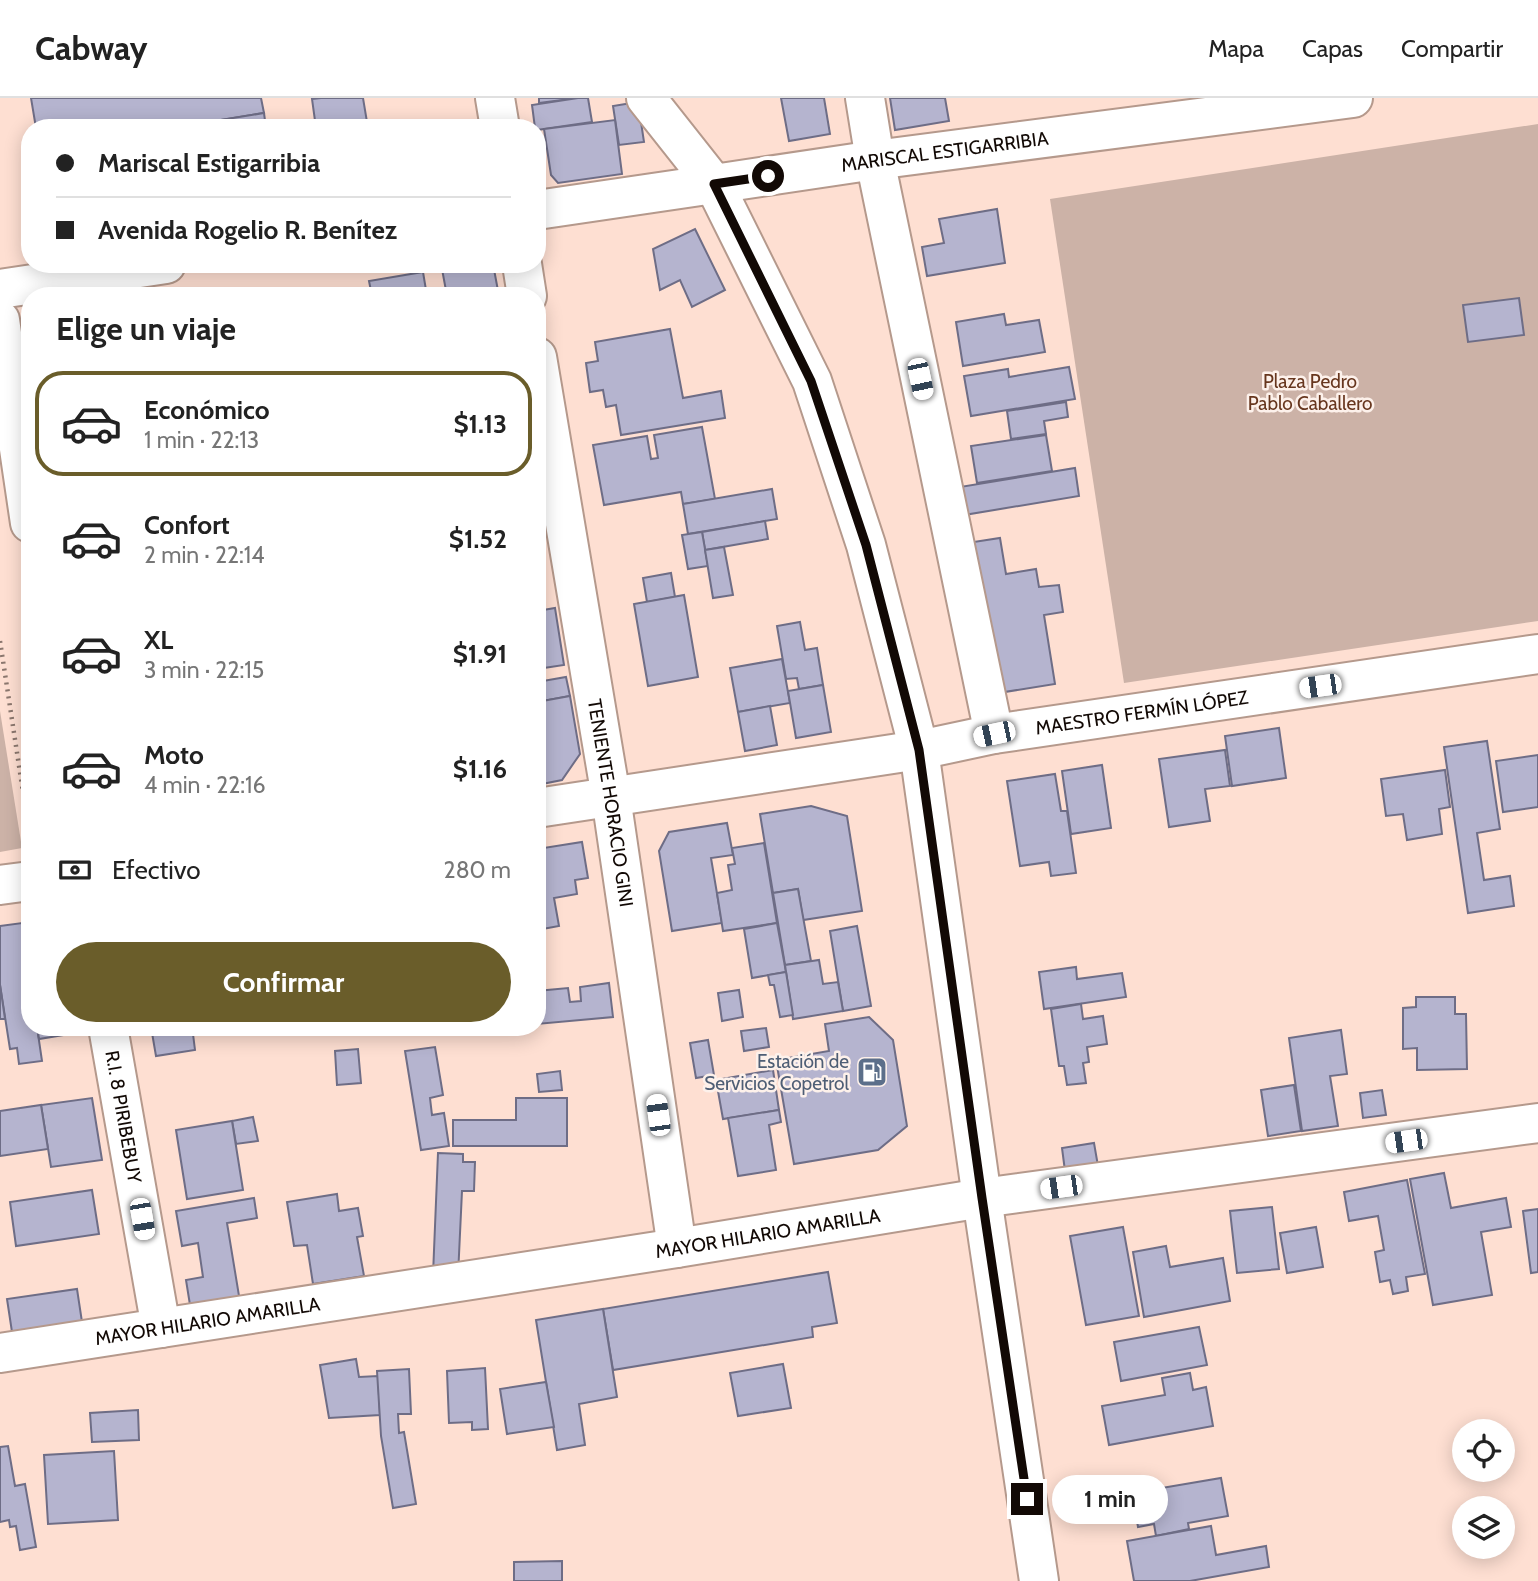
<!DOCTYPE html>
<html lang="es">
<head>
<meta charset="utf-8">
<style>
	:root { --surface:#fff; --page:#f2f2f2; --text:#222; --muted:#767676; --line:#e0e0e0; --accent:#6a5d2a }
	body { margin:0; font-family:Cabin,sans-serif; background:var(--page); color:var(--text); height:100vh; display:flex; flex-direction:column; font-size:26px; white-space:nowrap }
	* { box-sizing:border-box; margin:0 }
	p { font-size:23px; color:var(--muted) }
	.icon { flex:none; width:38px; height:38px; fill:none; stroke:currentColor; stroke-width:2; stroke-linecap:round; stroke-linejoin:round }
	.map { position:relative; flex:1; overflow:hidden }
	.drawer { position:absolute; left:21px; top:189px; width:525px; height:749px; display:flex; flex-direction:column; background:var(--surface); border-radius:28px; box-shadow:0 4px 18px #0003 }
	.drawer>* { flex:none }
	.banner { position:absolute; left:21px; top:21px; width:525px; height:154px; border-radius:28px; box-shadow:0 4px 18px #0003; display:grid; align-content:center; height:154px; padding:0 35px; background:var(--surface) }
	.buttons { position:absolute; left:1452px; top:1321px; display:grid; gap:14px }
	.buttons a { display:grid; place-items:center; width:63px; height:63px; border-radius:50%; background:var(--surface); box-shadow:0 4px 18px #0003; font-size:35px }
	.end { position:absolute; width:32px; height:32px; margin:-16px; border:9px solid #120905; background:#fff; box-shadow:0 0 0 4px #fff }
	.from { border-radius:50% }
	.bubble { position:absolute; height:49px; border-radius:24px; background:var(--surface); box-shadow:0 4px 18px #0003; font-size:23px; font-weight:800; line-height:49px; text-align:center }
	.car { position:absolute; width:21px; height:42px; margin:-21px -10px; border-radius:9px; box-shadow:0 0 5px 2px #0007; background:linear-gradient(#fff 24%,#345 0 40%,#fff 0 76%,#345 0 86%,#fff 0) }
	.banner b { display:flex; align-items:center; gap:24px; height:66px; font-size:26px }
	.banner b+b { border-top:2px solid var(--line) }
	.banner i { width:18px; height:18px; background:var(--text) }
	ul { padding:0; list-style:none }
	li { display:flex; align-items:center; gap:21px; height:105px; margin:0 14px 10px; padding:0 21px; border:4px solid transparent; border-radius:28px }
	li div { flex:1 }
	li b { display:block; font-size:26px }
	li em { font-style:normal; font-weight:800 }
	li.on { border-color:var(--accent) }
	li>.icon { width:63px; height:63px; stroke-width:1.5 }
	h2 { padding:0 35px; font-size:32px; line-height:84px }
	.pay { display:flex; align-items:center; gap:18px; height:77px; padding:0 35px; font-size:26px }
	.pay p { margin-inline-start:auto }
	.cta { display:flex; gap:14px; margin-top:auto; padding:14px 35px }
	.cta a { flex:1; height:80px; border-radius:42px; background:var(--accent); color:#fff; font-size:28px; font-weight:800; line-height:80px; text-align:center }
	header { display:flex; align-items:center; gap:42px; box-sizing:border-box; height:98px; padding:0 35px; background:var(--surface); border-bottom:2px solid var(--line) }
	header strong { font-size:33px }
	nav { display:flex; gap:38px; margin-inline-start:auto; font-size:24px }
	.map>svg:first-child { display:block }
	.green { fill:#ccb2a7 }
	.building { fill:#b5b4cf; stroke:#6e6d86; stroke-width:2 }
	.lines { fill:none; stroke-linecap:round; stroke-linejoin:round }
	.minor-casing { stroke:#b5998c; stroke-width:42 }
	.tertiary-casing { stroke:#b5998c; stroke-width:42 }
	.primary-casing { stroke:#b5998c; stroke-width:42 }
	.path { stroke:#8b776e; stroke-width:4.5; stroke-dasharray:2 5; stroke-linecap:butt }
	.minor { stroke:#fff; stroke-width:38 }
	.tertiary { stroke:#fff; stroke-width:38 }
	.primary { stroke:#fff; stroke-width:38 }
	.route { stroke:#120905; stroke-width:9 }
	.labels { text-anchor:middle; stroke-width:5; stroke-linejoin:round; paint-order:stroke }
	.street-label { font-size:19px; fill:#120905; stroke:#fdf1eb }
	.park-label { font-size:19px; fill:#67361e; stroke:#fdf1eb }
	.service-label { font-size:19px; fill:#4e5e75; stroke:#fdf1eb; text-anchor:end }
</style>
</head>
<body>
<header>
<strong>Cabway</strong>
<nav><a>Mapa</a><a>Capas</a><a>Compartir</a></nav>
</header>
<div class="map">
<svg width="1538" height="1483" viewBox="0 0 1538 1483">
	<rect width="100%" height="100%" fill="#fedfd2"/>
	<g class="green">
		<path d="M1538 26V523L1124 585 1050 101Z"/>
		<path d="M0 613 22 750 0 754Z"/>
	</g>
	<g class="building">
		<path d="M31 0H261L264 15 172 30H36Z"/>
		<path d="M321 0H363L368 30H316L312 1Z"/>
		<path d="M539 0H578L539 5Z"/>
		<path d="M578 0H588L592 24 537 32V30H535L532 7Z"/>
		<path d="M781 0H824L830 36 789 43Z"/>
		<path d="M890 0H945L949 23 895 32Z"/>
		<path d="M638 4 644 44 619 47 613 8Z"/>
		<path d="M264 15 266 30H172Z"/>
		<path d="M615 22 622 76 558 85 551 77 544 31Z"/>
		<path d="M997 111 1005 165 927 178 922 149 944 145 939 121Z"/>
		<path d="M695 131 725 192 692 209 680 182 660 192 653 151Z"/>
		<path d="M469 166H493L499 198H447L442 171Z"/>
		<path d="M423 174 427 198H372L369 183Z"/>
		<path d="M1519 200 1524 237 1468 244 1463 207Z"/>
		<path d="M1004 216 1006 227 1039 222 1045 254 963 268 956 224Z"/>
		<path d="M670 231 683 300 721 293 725 320 621 337 616 307 606 309 603 292 590 294 586 265 598 263 595 244Z"/>
		<path d="M1069 269 1075 301 971 318 964 278 1008 271 1009 279Z"/>
		<path d="M1066 304 1068 319 1044 323 1046 336 1011 341 1007 313Z"/>
		<path d="M702 329 715 401 683 406 681 394 604 407 593 347 647 338 651 361 658 360 654 337Z"/>
		<path d="M1046 337 1052 373 977 385 971 348Z"/>
		<path d="M1075 370 1079 398 964 417 960 389Z"/>
		<path d="M772 391 777 421 688 436 683 406Z"/>
		<path d="M765 423 768 441 705 452 702 434Z"/>
		<path d="M702 434 708 468 688 471 682 437Z"/>
		<path d="M1000 440 1006 476 1036 471 1039 489 1059 487 1063 514 1044 517 1055 586 992 596 967 445Z"/>
		<path d="M724 449 733 497 713 500 705 452Z"/>
		<path d="M671 475 675 499 647 504 643 480Z"/>
		<path d="M684 497 698 579 648 588 634 506Z"/>
		<path d="M555 510 564 567 537 571V513Z"/>
		<path d="M800 524 805 552 817 550 823 587 799 591 797 580 786 581 777 528Z"/>
		<path d="M782 561 790 605 738 614 730 570Z"/>
		<path d="M566 579 570 598 537 604V584Z"/>
		<path d="M823 587 831 634 796 640 788 593Z"/>
		<path d="M570 598 580 656 562 682 537 687V604Z"/>
		<path d="M770 608 777 647 745 653 738 614Z"/>
		<path d="M1279 630 1286 680 1232 688 1225 638Z"/>
		<path d="M1487 643 1500 731 1477 735 1484 782 1510 778 1514 808 1468 815 1444 649Z"/>
		<path d="M1225 652 1230 688 1205 691 1210 723 1169 729 1159 661Z"/>
		<path d="M1538 657V709L1503 714 1496 663Z"/>
		<path d="M1102 667 1111 730 1071 736 1062 673Z"/>
		<path d="M1445 672 1450 709 1439 711 1442 736 1407 742 1403 716 1386 718 1381 681Z"/>
		<path d="M1055 676 1061 713H1067L1076 775 1051 778 1049 764 1020 768 1007 683Z"/>
		<path d="M811 708 847 718 862 813 803 822 798 791 773 795 760 716Z"/>
		<path d="M727 725 733 757 711 760 722 825 672 833 659 753 669 734Z"/>
		<path d="M582 744 588 780 575 782 577 796 554 800 559 828 537 832V751Z"/>
		<path d="M764 745 777 825 723 833 717 795 732 792 728 767 735 766 732 750Z"/>
		<path d="M798 791 811 863 785 867 773 795Z"/>
		<path d="M30 823V880L22 825Z"/>
		<path d="M22 825 30 880V929H37L42 963 19 966 17 950 10 951 0 887V828Z"/>
		<path d="M777 825 786 874 752 880 744 831Z"/>
		<path d="M857 828 871 908 843 913 830 833Z"/>
		<path d="M819 862 823 886 838 884 843 913 793 921 785 867Z"/>
		<path d="M1076 869 1077 881 1122 875 1126 899 1044 911 1039 874Z"/>
		<path d="M786 874 793 917 780 919 774 887H770L768 877Z"/>
		<path d="M609 885 613 919 537 926V893L568 890 570 904 581 903 580 889Z"/>
		<path d="M0 887 5 921H0Z"/>
		<path d="M739 892 743 919 722 923 718 895Z"/>
		<path d="M1416 899H1455V916H1466L1467 971 1417 972V950L1403 951V910L1416 909Z"/>
		<path d="M1081 906 1083 921 1103 918 1107 946 1087 949 1089 964 1083 965 1086 985 1067 987 1064 968H1059L1051 911Z"/>
		<path d="M869 919 893 942 907 1028 878 1052 794 1066 776 962 829 953 825 926Z"/>
		<path d="M37 929H87L88 933 39 941Z"/>
		<path d="M151 929H204L205 935 193 936 195 952 156 958Z"/>
		<path d="M766 930 769 949 744 953 741 933Z"/>
		<path d="M1341 932 1347 976 1330 978 1338 1028 1302 1033 1289 940Z"/>
		<path d="M708 942 714 977 696 980 690 945Z"/>
		<path d="M435 949 443 997 430 1000 432 1017 444 1015 449 1048 421 1052 405 953Z"/>
		<path d="M358 951 361 985 337 987 335 953Z"/>
		<path d="M773 972 779 1012 723 1021 716 982Z"/>
		<path d="M560 973 562 992 539 994 537 976Z"/>
		<path d="M1294 987 1301 1033 1268 1038 1261 992Z"/>
		<path d="M1382 992 1386 1017 1363 1020 1360 995Z"/>
		<path d="M92 1000 102 1062 51 1069 41 1007Z"/>
		<path d="M516 1000H567V1048H453V1022H516Z"/>
		<path d="M41 1007 48 1051 0 1058V1013Z"/>
		<path d="M779 1012 781 1024 769 1027 776 1072 738 1078 728 1020Z"/>
		<path d="M253 1019 258 1043 236 1046 232 1023Z"/>
		<path d="M232 1023 243 1092 187 1101 176 1032Z"/>
		<path d="M1094 1045 1098 1068 1065 1073 1062 1050Z"/>
		<path d="M438 1055 463 1056V1064H475L474 1093H462L458 1178 433 1177Z"/>
		<path d="M1444 1075 1451 1110 1506 1100 1511 1129 1481 1134 1492 1197 1433 1207 1410 1081Z"/>
		<path d="M1407 1082 1425 1176 1406 1179 1408 1193 1393 1196 1390 1182 1380 1184 1375 1154 1384 1152 1378 1118 1349 1123 1344 1094Z"/>
		<path d="M92 1092 99 1136 16 1148 10 1104Z"/>
		<path d="M337 1096 339 1113 358 1110 363 1138 357 1139 364 1178 313 1186 307 1147 294 1148 287 1104Z"/>
		<path d="M254 1100 257 1120 227 1125 241 1210 190 1207 186 1182 203 1179 198 1145 182 1148 176 1113Z"/>
		<path d="M1272 1109 1279 1171 1237 1175 1230 1113Z"/>
		<path d="M1538 1111V1174L1531 1175 1523 1113Z"/>
		<path d="M1123 1129 1139 1218 1086 1227 1070 1138Z"/>
		<path d="M1316 1129 1323 1169 1287 1175 1280 1135Z"/>
		<path d="M1166 1148 1170 1169 1223 1160 1230 1203 1144 1219 1133 1154Z"/>
		<path d="M828 1174 837 1225 812 1229 813 1239 613 1272 603 1211Z"/>
		<path d="M77 1191 82 1224 12 1234 7 1201Z"/>
		<path d="M603 1211 617 1299 579 1306 585 1347 557 1352 536 1222Z"/>
		<path d="M1199 1229 1207 1267 1121 1283 1114 1244Z"/>
		<path d="M356 1261 359 1279 378 1278 380 1317 329 1320 320 1267Z"/>
		<path d="M783 1266 791 1310 738 1318 730 1275Z"/>
		<path d="M485 1270 488 1331 472 1332V1324L449 1325 447 1273Z"/>
		<path d="M409 1271 411 1316H398L399 1335 404 1334 416 1406 393 1410 381 1338 377 1273Z"/>
		<path d="M1190 1275 1193 1292 1206 1289 1213 1328 1109 1347 1102 1308 1165 1297 1162 1280Z"/>
		<path d="M546 1284 554 1329 507 1336 500 1291Z"/>
		<path d="M138 1312 139 1342 92 1344 90 1315Z"/>
		<path d="M8 1348 15 1388 25 1386 36 1449 20 1452 16 1428 10 1429 9 1422 0 1424V1349Z"/>
		<path d="M114 1353 118 1422 48 1426 44 1357Z"/>
		<path d="M1221 1380 1228 1418 1188 1425 1189 1431 1156 1438 1154 1426 1138 1429 1132 1395Z"/>
		<path d="M1211 1428 1216 1457 1266 1448 1269 1469 1190 1483H1134L1127 1443Z"/>
		<path d="M562 1463V1483H514V1464Z"/>
	</g>
	<g class="lines">
		<g class="minor-casing">
			<g id="minor">
				<path d="M495 0 500 30"/>
				<path d="M865 0 875 62 994 636"/>
				<path id="s1" d="M714 86 875 62 1353 0"/>
				<path d="M522 166 527 198"/>
				<path d="M0 222 30 425"/>
				<path id="s2" d="M537 259 611 699 677 1150"/>
				<path id="s3" d="M919 652 994 636 1538 556"/>
				<path id="s4" d="M108 929 161 1230"/>
				<path id="s5" d="M0 1255 677 1150 982 1100 1538 1025"/>
			</g>
		</g>
		<g class="tertiary-casing">
			<g id="tertiary">
				<path d="M537 112 714 86"/>
				<path d="M0 191 166 166"/>
				<path d="M537 710 919 652"/>
				<path d="M0 787 30 783"/>
			</g>
		</g>
		<g class="primary-casing">
			<path id="primary" d="M646 0 714 86 812 283 866 447 919 652 982 1100 1039 1483"/>
		</g>
		<path class="path" d="M0 543 30 740"/>
		<use href="#minor" class="minor"/>
		<use href="#tertiary" class="tertiary"/>
		<use href="#primary" class="primary"/>
	</g>
	<g class="lines">
		<path class="route" d="M768 78 714 86 811 283 866 447 919 652 982 1100 1027 1401"/>
	</g>
	<defs>
		<g id="fuel-square" transform="scale(1.575)"><rect x="-9" y="-9" width="18" height="18" rx="4" fill="#5c6f8a" stroke="#fdf1eb"/><path d="M-5.5-6h7V0h2V4h1.3V-2.5L3-4.5l.8-.8L6-3V5H2.5V1h-1V6h-7ZM-4.2-4.7v3.2H.2V-4.7Z" fill="#fff"/></g>
	</defs>
	<g fill-rule="evenodd">
		<use href="#fuel-square" x="872" y="974"/>
	</g>
	<g class="labels">
		<g class="street-label">
			<text dy="7" stroke="none"><textPath href="#s1" startOffset="233">MARISCAL ESTIGARRIBIA</textPath></text>
			<text dy="7" stroke="none"><textPath href="#s3" startOffset="226">MAESTRO FERMÍN LÓPEZ</textPath></text>
			<text dy="7" stroke="none"><textPath href="#s2" startOffset="452">TENIENTE HORACIO GINI</textPath></text>
			<text dy="7" stroke="none"><textPath href="#s4" startOffset="91">R.I. 8 PIRIBEBUY</textPath></text>
			<text dy="7" stroke="none"><textPath href="#s5" startOffset="777">MAYOR HILARIO AMARILLA</textPath></text>
			<text dy="7" stroke="none"><textPath href="#s5" startOffset="210">MAYOR HILARIO AMARILLA</textPath></text>
		</g>
		<g class="park-label">
			<text x="1310" y="290">Plaza Pedro<tspan x="1310" dy="22">Pablo Caballero</tspan></text>
		</g>
		<g class="service-label">
			<text x="849" y="970">Estación de<tspan x="849" dy="22">Servicios Copetrol</tspan></text>
		</g>
	</g>
</svg>
<div class="buttons">
<a><svg class="icon" aria-label="locate" viewBox="0 0 24 24"><circle cx="12" cy="12" r="6"/><path d="M12 2v4M12 18v4M2 12h4M18 12h4"/></svg></a>
<a><svg class="icon" aria-label="layers" viewBox="0 0 24 24"><path d="M12 4l9 5-9 5-9-5zM3 14l9 5 9-5"/></svg></a>
</div>
<i class="end from" style="left:768px;top:78px"></i>
<i class="end" style="left:1027px;top:1401px"></i>
<div class="bubble" style="left:1052px;top:1377px;width:116px">1 min</div>
<i class="car" style="left:920px;top:281px;rotate:168deg"></i>
<i class="car" style="left:1320px;top:588px;rotate:262deg"></i>
<i class="car" style="left:994px;top:636px;rotate:258deg"></i>
<i class="car" style="left:658px;top:1017px;rotate:352deg"></i>
<i class="car" style="left:1406px;top:1043px;rotate:262deg"></i>
<i class="car" style="left:1061px;top:1089px;rotate:262deg"></i>
<i class="car" style="left:142px;top:1121px;rotate:170deg"></i>
<div class="banner">
<b><i class="from"></i>Mariscal Estigarribia</b>
<b><i></i>Avenida Rogelio R. Benítez</b>
</div>
<section class="drawer">
<h2>Elige un viaje</h2>
<ul>
<li class="on"><svg class="icon" aria-label="car" viewBox="0 0 24 24"><path d="M5 17H2v-5l4-1 3-4h7l3 4 3 1v5h-3M9 17h6M6 11h13"/><circle cx="7" cy="17" r="2"/><circle cx="17" cy="17" r="2"/></svg><div><b>Económico</b><p>1 min · 22:13</p></div><em>$1.13</em></li>
<li><svg class="icon" aria-label="car" viewBox="0 0 24 24"><path d="M5 17H2v-5l4-1 3-4h7l3 4 3 1v5h-3M9 17h6M6 11h13"/><circle cx="7" cy="17" r="2"/><circle cx="17" cy="17" r="2"/></svg><div><b>Confort</b><p>2 min · 22:14</p></div><em>$1.52</em></li>
<li><svg class="icon" aria-label="car" viewBox="0 0 24 24"><path d="M5 17H2v-5l4-1 3-4h7l3 4 3 1v5h-3M9 17h6M6 11h13"/><circle cx="7" cy="17" r="2"/><circle cx="17" cy="17" r="2"/></svg><div><b>XL</b><p>3 min · 22:15</p></div><em>$1.91</em></li>
<li><svg class="icon" aria-label="car" viewBox="0 0 24 24"><path d="M5 17H2v-5l4-1 3-4h7l3 4 3 1v5h-3M9 17h6M6 11h13"/><circle cx="7" cy="17" r="2"/><circle cx="17" cy="17" r="2"/></svg><div><b>Moto</b><p>4 min · 22:16</p></div><em>$1.16</em></li>
</ul>
<div class="pay"><svg class="icon" aria-label="cash" viewBox="0 0 24 24"><path d="M3 7h18v10H3z"/><circle cx="12" cy="12" r="2"/></svg>Efectivo<p>280 m</p></div>
<div class="cta"><a>Confirmar</a></div>
</section>
</div>
</body>
</html>
